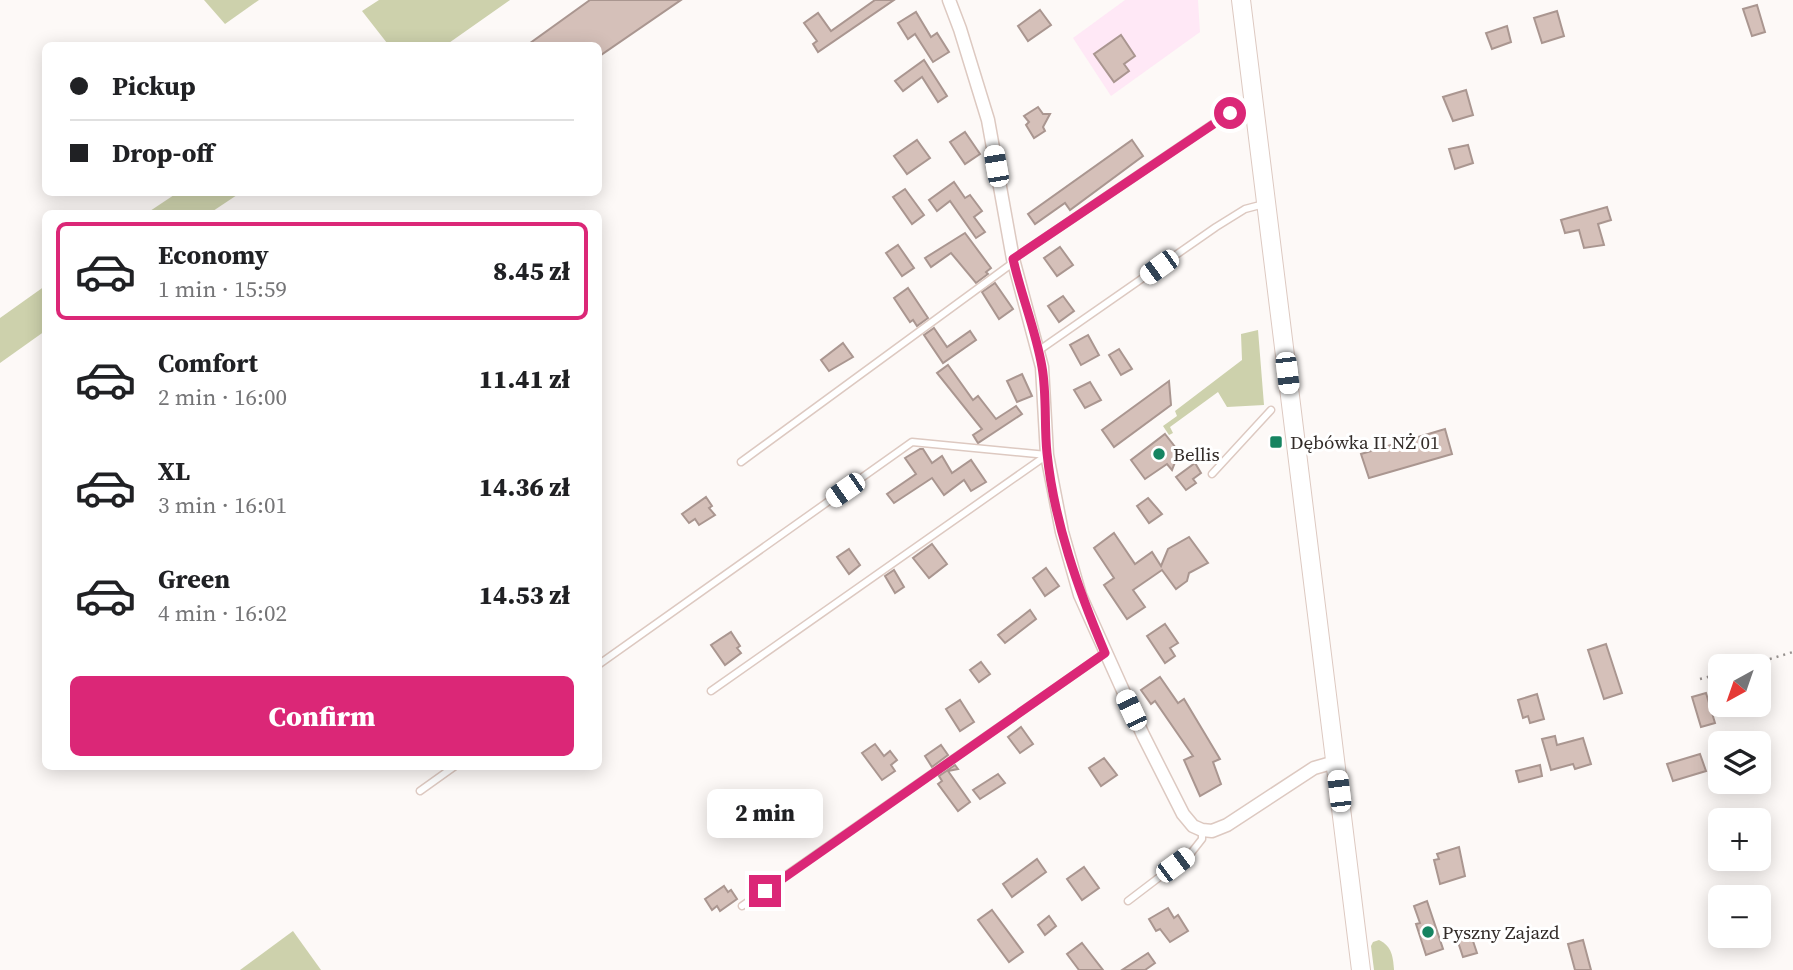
<!DOCTYPE html>
<html lang="en">
<head>
<meta charset="utf-8">
<style>
	:root { --surface:#fff; --page:#f2f2f2; --text:#202124; --muted:#757577; --line:#e0e0e0; --accent:#db2777 }
	body { margin:0; font-family:"Source Serif 4",serif; background:var(--page); color:var(--text); height:100vh; display:flex; flex-direction:column; font-size:26px; white-space:nowrap }
	* { box-sizing:border-box; margin:0 }
	p { font-size:23px; color:var(--muted) }
	.icon { flex:none; width:38px; height:38px; fill:none; stroke:currentColor; stroke-width:2; stroke-linecap:round; stroke-linejoin:round }
	.map { position:relative; flex:1; overflow:hidden }
	.drawer { position:absolute; left:42px; top:210px; width:560px; height:560px; display:flex; flex-direction:column; background:var(--surface); border-radius:10px; box-shadow:0 4px 18px #0003 }
	.drawer>* { flex:none }
	.top-card { position:absolute; left:42px; top:42px; width:560px; height:154px; border-radius:10px; box-shadow:0 4px 18px #0003; display:grid; align-content:center; height:154px; padding:0 28px; background:var(--surface) }
	.needle { width:46px; rotate:220deg }
	.buttons { position:absolute; left:1708px; top:654px; display:grid; gap:14px }
	.buttons a { display:grid; place-items:center; width:63px; height:63px; border-radius:10px; background:var(--surface); box-shadow:0 4px 18px #0003; font-size:35px }
	.end { position:absolute; width:32px; height:32px; margin:-16px; border:9px solid #db2777; background:#fff; box-shadow:0 0 0 4px #fff }
	.from { border-radius:50% }
	.bubble { position:absolute; height:49px; border-radius:10px; background:var(--surface); box-shadow:0 4px 18px #0003; font-size:23px; font-weight:800; line-height:49px; text-align:center }
	.car { position:absolute; width:21px; height:42px; margin:-21px -10px; border-radius:9px; box-shadow:0 0 5px 2px #0007; background:linear-gradient(#fff 24%,#345 0 40%,#fff 0 76%,#345 0 86%,#fff 0) }
	.top-card b { display:flex; align-items:center; gap:24px; height:66px; font-size:26px }
	.top-card b+b { border-top:2px solid var(--line) }
	.top-card i { width:18px; height:18px; background:var(--text) }
	ul { padding:12px 0 0; list-style:none }
	li { display:flex; align-items:center; gap:21px; height:98px; margin:0 14px 10px; padding:0 14px; border:4px solid transparent; border-radius:10px }
	li div { flex:1 }
	li b { display:block; font-size:26px }
	li em { font-style:normal; font-weight:800 }
	li.current { border-color:var(--accent) }
	li>.icon { width:63px; height:63px; stroke-width:1.5 }
	.button { display:flex; gap:14px; margin-top:auto; padding:14px 28px }
	.button a { flex:1; height:80px; border-radius:10px; background:var(--accent); color:#fff; font-size:28px; font-weight:800; line-height:80px; text-align:center }
	.map>svg:first-child { display:block }
	.commercial { fill:#ffe8f6 }
	.green { fill:#cdd1ac }
	.building { fill:#d5c0b9; stroke:#aa9690; stroke-width:2 }
	.lines { fill:none; stroke-linecap:round; stroke-linejoin:round }
	.lane-casing { stroke:#ddc9c1; stroke-width:9 }
	.street-casing { stroke:#ddc9c1; stroke-width:15 }
	.secondary-casing { stroke:#ddc9c1; stroke-width:20 }
	.path { stroke:#97918f; stroke-width:2.5; stroke-dasharray:2 5; stroke-linecap:butt }
	.lane { stroke:#fff; stroke-width:6 }
	.street { stroke:#fff; stroke-width:12 }
	.secondary { stroke:#fff; stroke-width:18 }
	.route { stroke:#db2777; stroke-width:9 }
	.poi-dot { fill:#168461; stroke:#fff; stroke-width:2.5 }
	.labels { text-anchor:middle; stroke-width:6; stroke-linejoin:round; paint-order:stroke }
	.poi-label { font-size:19px; fill:#332c29; stroke:#fff; text-anchor:start }
</style>
</head>
<body>
<div class="map">
<svg width="1793" height="970" viewBox="0 0 1793 970">
	<rect width="100%" height="100%" fill="#fdf9f7"/>
	<path class="commercial" d="M1125 0H1198L1200 32 1111 96 1073 38Z"/>
	<g class="green">
		<path d="M204 0H259L225 24Z"/>
		<path d="M379 0H510L446 45H384L387 43 362 11Z"/>
		<path d="M177 193V192L240 193 210 213H147Z"/>
		<path d="M45 286V331L0 363V318Z"/>
		<path d="M1258 330 1264 405 1227 407 1218 392 1170 427 1173 433 1169 435 1163 426 1177 416 1175 411 1242 360 1241 334Z"/>
		<path d="M293 931 321 970H240Z"/>
		<path d="M1379 940C1392 946 1393 957 1394 970H1374L1371 946 1373 942Z"/>
	</g>
	<g class="building">
		<path d="M590 0H681L598 57V46H526Z"/>
		<path d="M875 0H894L818 52 813 44 817 41 804 23 818 13 831 31Z"/>
		<path d="M1757 5 1765 32 1752 36 1743 9Z"/>
		<path d="M1040 10 1051 25 1028 41 1018 26Z"/>
		<path d="M1557 11 1564 36 1542 43 1534 18Z"/>
		<path d="M916 12 931 37 937 33 949 52 933 62 915 34 908 39 898 23Z"/>
		<path d="M1507 26 1511 42 1492 49 1486 33Z"/>
		<path d="M1121 35 1135 56 1124 64 1129 71 1114 82 1094 54Z"/>
		<path d="M924 60 947 96 938 102 922 77 903 91 895 81Z"/>
		<path d="M1466 90 1473 115 1453 121 1443 97Z"/>
		<path d="M1038 107 1043 114H1050L1043 127 1045 131 1034 138 1026 125 1029 122 1024 116Z"/>
		<path d="M965 132 980 154 965 164 950 142Z"/>
		<path d="M917 140 930 158 907 174 894 156Z"/>
		<path d="M1132 140 1143 156 1070 210 1065 203 1035 224 1028 214Z"/>
		<path d="M1468 145 1473 163 1455 169 1449 149Z"/>
		<path d="M954 182 965 198 970 195 982 211 974 217 985 232 976 238 950 201 937 211 929 200Z"/>
		<path d="M905 189 924 215 912 224 893 197Z"/>
		<path d="M1607 207 1611 220 1598 224 1604 245 1584 248 1579 230 1565 233 1561 220Z"/>
		<path d="M965 233 991 268 986 272 988 274 976 283 951 253 931 267 925 258Z"/>
		<path d="M898 245 914 268 902 276 886 253Z"/>
		<path d="M1060 247 1073 265 1057 276 1044 258Z"/>
		<path d="M995 283 1013 309 999 319 982 292Z"/>
		<path d="M908 288 928 318 917 326 913 320 910 322 894 298Z"/>
		<path d="M1063 296 1074 311 1059 322 1048 306Z"/>
		<path d="M934 328 947 347 970 331 976 340 943 363 924 335Z"/>
		<path d="M1088 335 1099 355 1081 365 1070 345Z"/>
		<path d="M843 343 853 357 829 371 821 360Z"/>
		<path d="M1119 349 1132 369 1121 375 1109 355Z"/>
		<path d="M948 365 973 400 978 396 996 419 1016 406 1022 414 978 443 973 435 982 429 937 373Z"/>
		<path d="M1022 374 1032 396 1017 402 1007 381Z"/>
		<path d="M1169 381 1171 405 1114 447 1102 430Z"/>
		<path d="M1090 382 1101 400 1085 408 1074 390Z"/>
		<path d="M1445 429 1452 454 1369 478 1361 454Z"/>
		<path d="M1165 434 1179 452 1172 470 1167 464 1145 479 1131 460Z"/>
		<path d="M920 449H923L932 463 942 456 952 473 971 460 986 482 971 491 964 480 944 495 932 478 894 503 887 494 916 474 905 458Z"/>
		<path d="M1195 463 1201 473 1193 479 1196 483 1186 490 1176 477Z"/>
		<path d="M706 497 712 506 709 508 715 515 699 525 695 519 689 523 682 514Z"/>
		<path d="M1148 498 1162 514 1149 523 1137 506Z"/>
		<path d="M1114 533 1135 564 1152 552 1161 566 1168 549 1189 537 1208 563 1189 573 1187 581 1176 589 1162 570 1133 590 1145 607 1127 619 1104 585 1114 578 1094 548Z"/>
		<path d="M932 544 947 564 929 578 913 558Z"/>
		<path d="M849 549 860 565 849 574 837 557Z"/>
		<path d="M1046 568 1059 586 1045 596 1033 578Z"/>
		<path d="M894 570 904 587 895 593 885 576Z"/>
		<path d="M1030 610 1036 619 1005 643 998 635Z"/>
		<path d="M1165 624 1178 643 1170 648 1175 656 1165 663 1147 636Z"/>
		<path d="M731 632 740 646 737 648 741 653 725 665 711 645Z"/>
		<path d="M1606 644 1622 693 1604 699 1588 650Z"/>
		<path d="M981 662 990 674 979 682 970 670Z"/>
		<path d="M1160 677 1178 703 1184 699 1220 759 1213 762 1221 784 1200 796 1184 760 1193 756 1155 701 1151 704 1141 690Z"/>
		<path d="M1706 693 1715 723 1701 727 1692 697Z"/>
		<path d="M1537 694 1544 719 1530 723 1528 716 1523 718 1518 700Z"/>
		<path d="M960 700 974 722 960 731 946 709Z"/>
		<path d="M1021 727 1033 744 1020 753 1008 737Z"/>
		<path d="M1555 736 1557 745 1583 738 1591 764 1575 769 1573 764 1551 770 1542 739Z"/>
		<path d="M875 744 884 756 890 751 897 760 891 765 895 771 882 780 862 753Z"/>
		<path d="M941 745 948 755 932 767 925 756Z"/>
		<path d="M1700 754 1706 771 1673 781 1667 764Z"/>
		<path d="M1104 758 1117 775 1101 786 1089 768Z"/>
		<path d="M955 765 958 769 948 771 970 802 958 811 938 784 942 781 939 776Z"/>
		<path d="M1540 765 1542 776 1519 782 1516 771Z"/>
		<path d="M998 774 1005 783 980 799 973 790Z"/>
		<path d="M1459 847 1465 876 1440 884 1434 860 1439 859 1437 854Z"/>
		<path d="M1037 859 1046 872 1012 897 1003 884Z"/>
		<path d="M1084 867 1099 888 1082 900 1067 879Z"/>
		<path d="M724 886 728 892 731 890 737 899 720 911 717 906 712 910 705 899Z"/>
		<path d="M1427 901 1443 949 1426 955 1416 924 1420 923 1414 906Z"/>
		<path d="M1168 908 1174 918 1178 915 1188 931 1170 942 1160 929 1156 931 1149 919Z"/>
		<path d="M992 910 1023 952 1009 962 978 920Z"/>
		<path d="M1049 916 1056 926 1045 935 1038 925Z"/>
		<path d="M1471 935 1477 953 1463 957 1457 939Z"/>
		<path d="M1583 940 1591 970H1575L1568 944Z"/>
		<path d="M1082 943 1103 970H1079L1067 954Z"/>
		<path d="M1148 953 1155 963 1145 970H1122Z"/>
	</g>
	<g class="lines">
		<g class="lane-casing">
			<g id="lane">
				<path d="M1013 259 1229 113 1254 112"/>
				<path d="M1038 351 1216 227 1245 209 1264 204"/>
				<path d="M741 462 1014 262"/>
				<path d="M1212 474 1271 410"/>
				<path d="M598 665 912 442 1047 455"/>
				<path d="M711 691 1047 455"/>
				<path d="M420 791 455 766"/>
				<path d="M1128 901 1191 853 1202 839V830"/>
				<path d="M742 906 1105 653"/>
			</g>
		</g>
		<g class="street-casing">
			<path id="street" d="M949 0 960 29 988 120 1013 259 1042 367 1047 455 1062 532 1080 595 1143 735 1183 814 1193 826 1202 830 1212 831 1227 825 1314 768 1335 762"/>
		</g>
		<g class="secondary-casing">
			<path id="secondary" d="M1241 0 1361 970"/>
		</g>
		<g class="path">
			<path d="M1743 667 1793 652"/>
			<path d="M1700 679 1720 674"/>
		</g>
		<use href="#lane" class="lane"/>
		<use href="#street" class="street"/>
		<use href="#secondary" class="secondary"/>
	</g>
	<g class="lines">
		<path class="route" d="M765 891 1105 653C1078 589 1054 522 1047 453 1044 425 1047 396 1042 367 1036 331 1021 295 1013 259L1230 113"/>
	</g>
	<g class="poi-dot">
		<rect x="1269" y="435" width="14" height="14" rx="3.5"/>
		<circle cx="1159" cy="454" r="7"/>
		<circle cx="1428" cy="932" r="7"/>
	</g>
	<g class="labels">
		<g class="poi-label">
			<text x="1290" y="449">Dębówka II NŻ 01</text>
			<text x="1173" y="461">Bellis</text>
			<text x="1442" y="939">Pyszny Zajazd</text>
		</g>
	</g>
</svg>
<div class="buttons">
<a><svg class="needle" viewBox="-14 -14 28 28"><path d="M0-13l5 13h-10z" fill="#e53935"/><path d="M0 13l5-13h-10z" fill="#757577"/></svg></a>
<a><svg class="icon" aria-label="layers" viewBox="0 0 24 24"><path d="M12 4l9 5-9 5-9-5zM3 14l9 5 9-5"/></svg></a>
<a>+</a>
<a>−</a>
</div>
<i class="end from" style="left:1230px;top:113px"></i>
<i class="end" style="left:765px;top:891px"></i>
<div class="bubble" style="left:707px;top:789px;width:116px">2 min</div>
<i class="car" style="left:996px;top:166px;rotate:350deg"></i>
<i class="car" style="left:1159px;top:267px;rotate:234deg"></i>
<i class="car" style="left:1287px;top:373px;rotate:173deg"></i>
<i class="car" style="left:845px;top:490px;rotate:235deg"></i>
<i class="car" style="left:1131px;top:710px;rotate:335deg"></i>
<i class="car" style="left:1339px;top:791px;rotate:353deg"></i>
<i class="car" style="left:1175px;top:865px;rotate:53deg"></i>
<div class="top-card">
<b><i class="from"></i>Pickup</b>
<b><i></i>Drop-off</b>
</div>
<section class="drawer">
<ul>
<li class="current"><svg class="icon" aria-label="car" viewBox="0 0 24 24"><path d="M5 17H2v-5l4-1 3-4h7l3 4 3 1v5h-3M9 17h6M6 11h13"/><circle cx="7" cy="17" r="2"/><circle cx="17" cy="17" r="2"/></svg><div><b>Economy</b><p>1 min · 15:59</p></div><em>8.45 zł</em></li>
<li><svg class="icon" aria-label="car" viewBox="0 0 24 24"><path d="M5 17H2v-5l4-1 3-4h7l3 4 3 1v5h-3M9 17h6M6 11h13"/><circle cx="7" cy="17" r="2"/><circle cx="17" cy="17" r="2"/></svg><div><b>Comfort</b><p>2 min · 16:00</p></div><em>11.41 zł</em></li>
<li><svg class="icon" aria-label="car" viewBox="0 0 24 24"><path d="M5 17H2v-5l4-1 3-4h7l3 4 3 1v5h-3M9 17h6M6 11h13"/><circle cx="7" cy="17" r="2"/><circle cx="17" cy="17" r="2"/></svg><div><b>XL</b><p>3 min · 16:01</p></div><em>14.36 zł</em></li>
<li><svg class="icon" aria-label="car" viewBox="0 0 24 24"><path d="M5 17H2v-5l4-1 3-4h7l3 4 3 1v5h-3M9 17h6M6 11h13"/><circle cx="7" cy="17" r="2"/><circle cx="17" cy="17" r="2"/></svg><div><b>Green</b><p>4 min · 16:02</p></div><em>14.53 zł</em></li>
</ul>
<div class="button"><a>Confirm</a></div>
</section>
</div>
</body>
</html>
